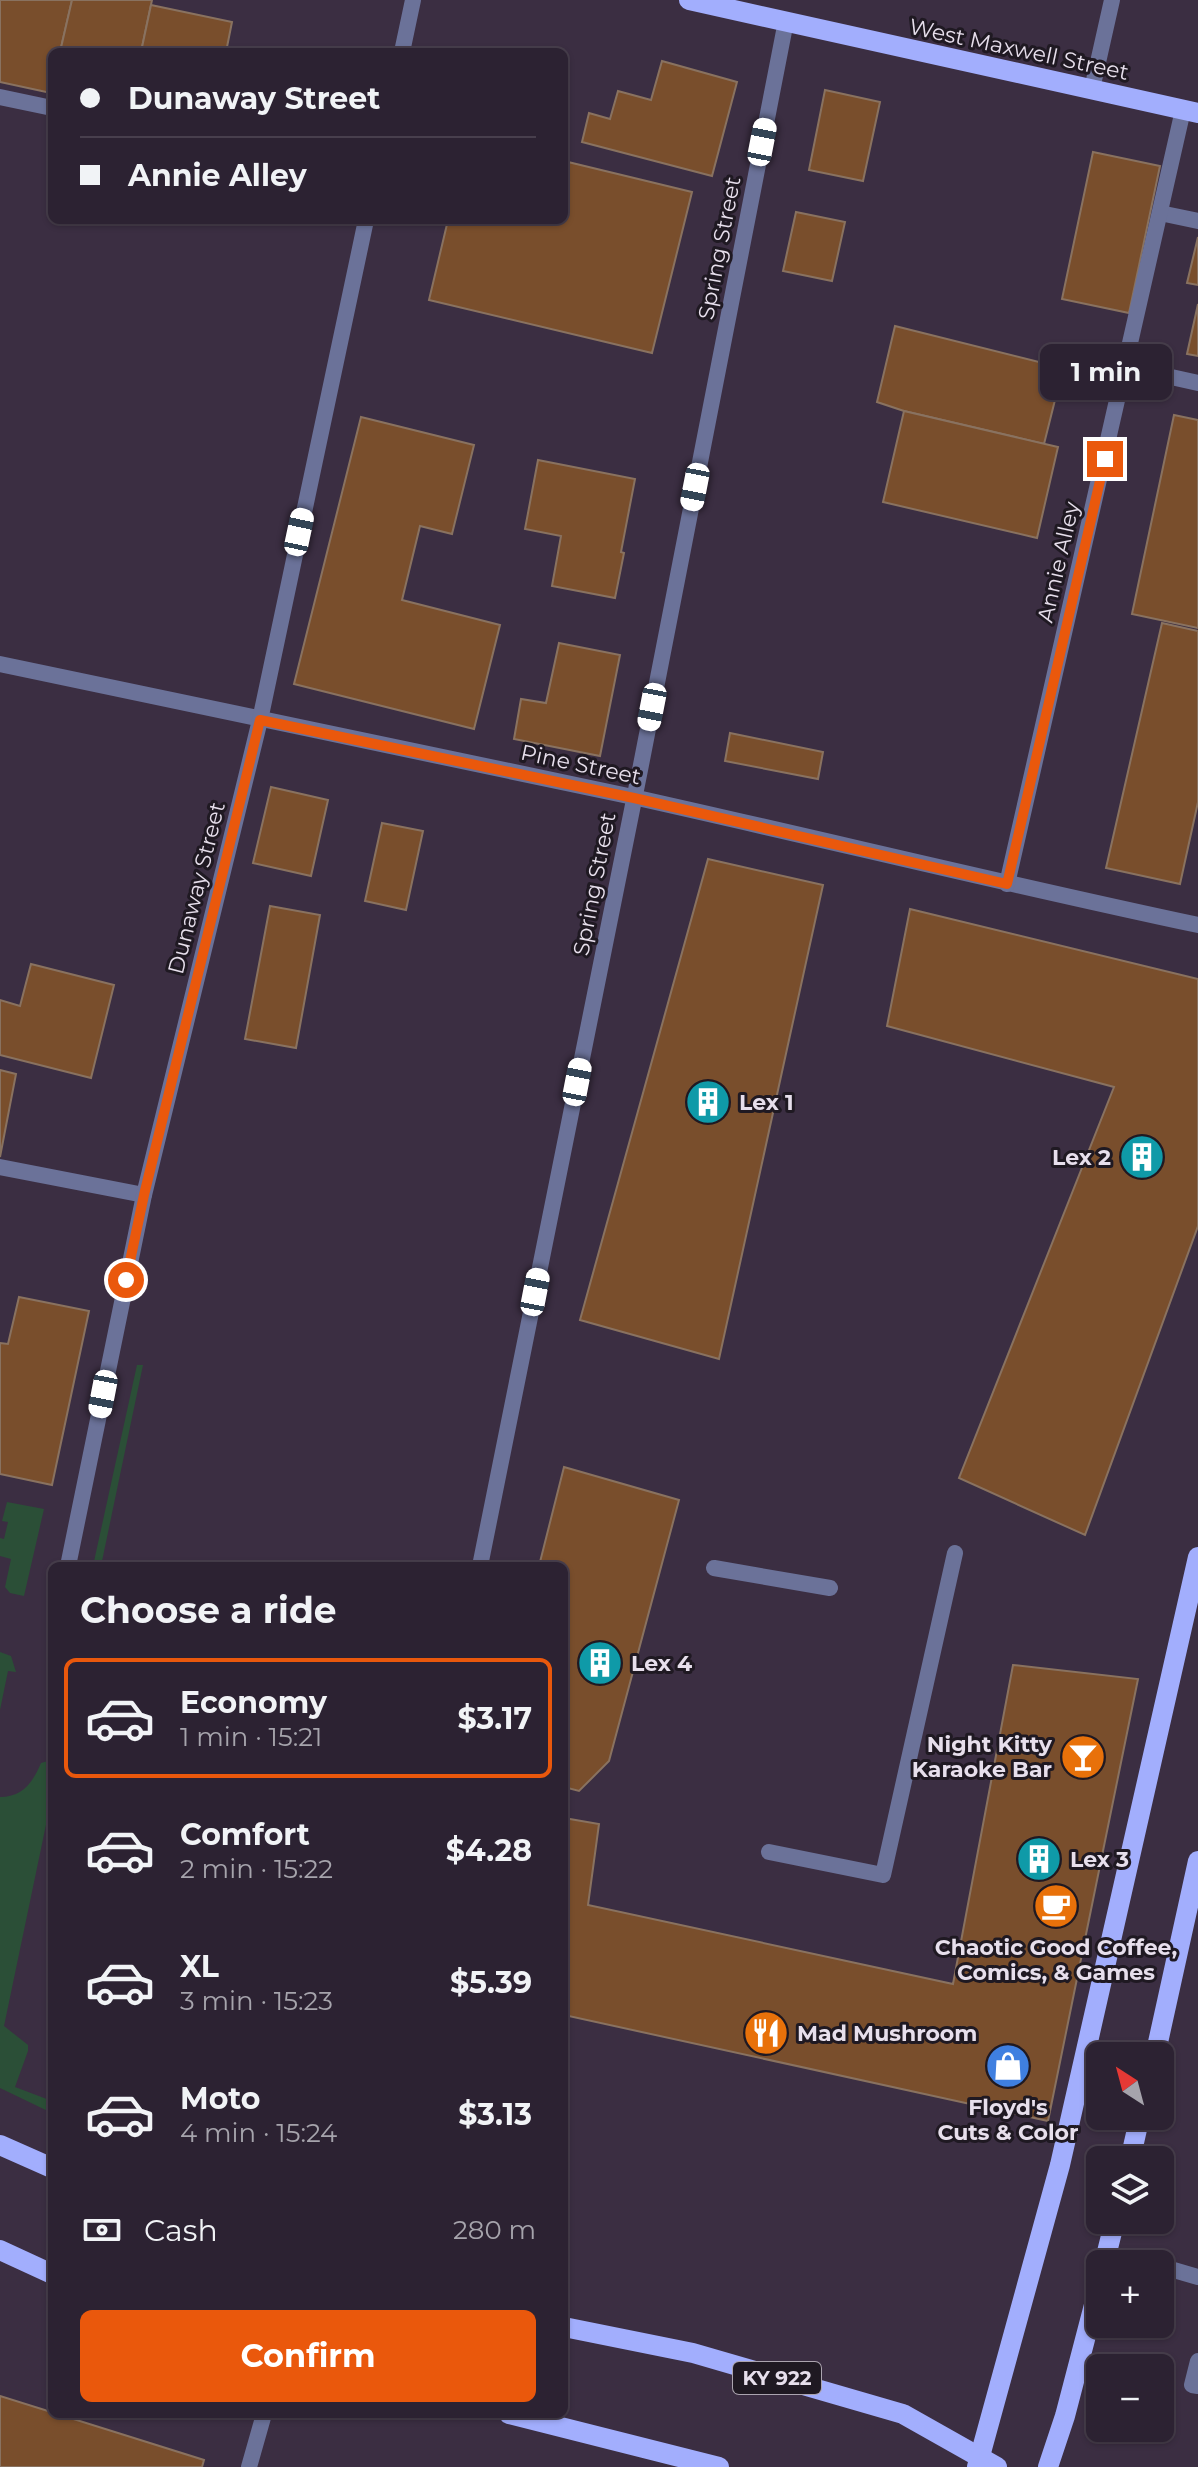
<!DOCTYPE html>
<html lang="en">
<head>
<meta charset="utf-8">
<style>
	:root { --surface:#2c2232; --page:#342a3a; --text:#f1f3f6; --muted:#a6a4ac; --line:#483f4d; --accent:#ea580c }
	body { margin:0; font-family:Montserrat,sans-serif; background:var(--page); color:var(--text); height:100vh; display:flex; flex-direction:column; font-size:30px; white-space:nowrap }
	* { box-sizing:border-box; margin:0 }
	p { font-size:26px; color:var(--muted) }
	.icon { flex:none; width:44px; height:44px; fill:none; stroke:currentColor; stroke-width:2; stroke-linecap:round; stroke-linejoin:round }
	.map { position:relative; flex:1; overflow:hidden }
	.details { position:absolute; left:48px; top:1562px; width:520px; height:856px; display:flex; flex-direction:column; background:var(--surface); border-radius:12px; box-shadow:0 2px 6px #0004,0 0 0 2px var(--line) }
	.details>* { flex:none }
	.hud { position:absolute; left:48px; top:48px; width:520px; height:176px; border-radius:12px; box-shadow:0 2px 6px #0004,0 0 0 2px var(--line); display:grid; align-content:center; height:176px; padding:0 32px; background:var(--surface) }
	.needle { width:52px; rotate:324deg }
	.controls { position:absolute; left:1086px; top:2042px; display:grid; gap:16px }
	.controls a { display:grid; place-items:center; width:88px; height:88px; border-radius:12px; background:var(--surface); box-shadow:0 2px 6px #0004,0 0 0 2px var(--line); font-size:40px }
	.end { position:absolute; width:36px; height:36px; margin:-18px; border:10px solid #ea580c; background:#fff; box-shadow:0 0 0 4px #fff }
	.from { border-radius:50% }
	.bubble { position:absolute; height:56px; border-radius:12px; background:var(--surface); box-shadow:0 2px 6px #0004,0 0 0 2px var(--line); font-size:26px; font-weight:700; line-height:56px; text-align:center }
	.car { position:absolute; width:24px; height:48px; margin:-24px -12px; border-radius:10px; box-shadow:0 0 6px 2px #0007; background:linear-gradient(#fff 24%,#345 0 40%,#fff 0 76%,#345 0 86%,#fff 0) }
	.hud b { display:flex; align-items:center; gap:28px; height:76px; font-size:30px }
	.hud b+b { border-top:2px solid var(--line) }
	.hud i { width:20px; height:20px; background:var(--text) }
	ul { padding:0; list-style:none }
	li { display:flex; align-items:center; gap:24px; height:120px; margin:0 16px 12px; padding:0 16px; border:4px solid transparent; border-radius:12px }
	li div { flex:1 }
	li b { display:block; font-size:30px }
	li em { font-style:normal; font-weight:700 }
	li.current { border-color:var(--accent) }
	li>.icon { width:72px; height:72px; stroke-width:1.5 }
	h2 { padding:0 32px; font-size:36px; line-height:96px }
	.pay { display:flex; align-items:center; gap:20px; height:88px; padding:0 32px; font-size:30px }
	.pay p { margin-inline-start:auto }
	.primary-button { display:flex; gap:16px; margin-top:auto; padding:16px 32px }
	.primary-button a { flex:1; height:92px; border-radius:12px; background:var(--accent); color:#fff; font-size:32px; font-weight:700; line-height:92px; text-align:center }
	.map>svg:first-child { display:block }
	.green { fill:#2b4f37 }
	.building { fill:#794e2c; stroke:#897260; stroke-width:2 }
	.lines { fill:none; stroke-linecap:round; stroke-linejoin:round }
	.service { stroke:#6b7299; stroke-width:16 }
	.minor { stroke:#6b7299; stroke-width:16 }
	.primary { stroke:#a2aefd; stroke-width:20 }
	.route { stroke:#ea580c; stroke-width:10 }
	.labels { text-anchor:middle; stroke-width:6; stroke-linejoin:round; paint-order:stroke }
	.shield { fill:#1f1922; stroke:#aba4af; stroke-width:2 }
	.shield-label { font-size:20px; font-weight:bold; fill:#e7dfec }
	.street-label { font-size:22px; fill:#e7dfec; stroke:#1f1922 }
	.poi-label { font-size:22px; font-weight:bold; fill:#e7dfec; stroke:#1f1922; text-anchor:start }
</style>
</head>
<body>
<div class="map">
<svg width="1198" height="2467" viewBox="0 0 1198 2467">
	<rect width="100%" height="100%" fill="#3b2e42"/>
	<g class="green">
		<path d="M137 1365H143L101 1566H93Z"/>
		<path d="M7 1502 44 1509 24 1596 10 1593 5 1587 11 1559 0 1556V1538L4 1539 8 1522 2 1521Z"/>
		<path d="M0 1652 11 1656 16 1672 8 1671 0 1710Z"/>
		<path d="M52 1755V1796L4 2026 28 2045V2051L15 2087 52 2101V2113L0 2088V1797C23 1797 33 1782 41 1763L51 1760Z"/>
	</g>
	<g class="building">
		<path d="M0 0H72L60 52H52L51 93 0 82Z"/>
		<path d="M72 0H152L141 52H60Z"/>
		<path d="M151 5 232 22 226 52H141Z"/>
		<path d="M662 61 737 82 712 176 582 142 589 113 610 119 618 91 651 100Z"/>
		<path d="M825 90 880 102 863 181 809 170Z"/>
		<path d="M1093 152 1160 166 1129 313 1062 299Z"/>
		<path d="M564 161 692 192 652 353 429 300 448 220H564Z"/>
		<path d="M796 212 845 222 832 281 783 271Z"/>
		<path d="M1198 237V285L1187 283Z"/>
		<path d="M1198 304V356L1187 354Z"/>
		<path d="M895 326 1063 368 1044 444 904 411 877 402Z"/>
		<path d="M904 411 1058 447 1037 538 883 502Z"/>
		<path d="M1174 415 1198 420V628L1132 614Z"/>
		<path d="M361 417 474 445 452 534 420 526 402 600 500 625 474 729 294 684Z"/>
		<path d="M538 460 635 479 621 552 624 553 615 598 552 586 561 536 525 529Z"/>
		<path d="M1162 623 1198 631V802L1180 884 1106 868Z"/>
		<path d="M559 643 620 655 600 756 514 739 521 699 546 703Z"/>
		<path d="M730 733 823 752 818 779 725 761Z"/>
		<path d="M271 787 328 800 311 876 253 863Z"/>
		<path d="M382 823 423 831 406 910 365 901Z"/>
		<path d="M708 859 823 885 719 1359 580 1320Z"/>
		<path d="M270 906 320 915 296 1048 245 1039Z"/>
		<path d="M910 909 1198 979V1226L1085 1535 959 1478 1114 1087 887 1026Z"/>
		<path d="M31 964 114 985 91 1078 0 1055V1000L20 1006Z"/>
		<path d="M0 1070 16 1074 0 1157Z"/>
		<path d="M19 1297 89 1311 52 1485 0 1474V1343L8 1344Z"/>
		<path d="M564 1467 679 1500 609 1761 579 1791 564 1787V1566H539Z"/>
		<path d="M1013 1665 1138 1679 1048 2121 564 2015V1818L599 1824 588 1905 953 1984Z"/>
		<path d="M0 2396 204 2460 202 2467H0Z"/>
	</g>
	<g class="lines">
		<g class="service">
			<path d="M0 97 52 108"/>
			<path d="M1160 213 1198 221"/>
			<path d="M1126 367 1198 383"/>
			<path d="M714 1568 830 1588"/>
			<path d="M769 1852 883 1875 955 1553"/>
			<path d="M1106 2257 1151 2264"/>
			<path d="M1160 2266 1198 2277"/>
			<path d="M1198 2361 1192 2385 1198 2386"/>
		</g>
		<g class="minor">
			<path d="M402 52 413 0"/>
			<path d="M1092 89 1112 0"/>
			<path d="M0 664C211 710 422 751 633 797 822 839 1009 885 1198 925"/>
			<path d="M1007 884 1183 110"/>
			<path d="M0 1167 144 1195"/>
			<path d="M68 1566 144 1195 260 720 366 220"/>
			<path d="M480 1566 640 770 786 21"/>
			<path d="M249 2467 264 2414"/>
		</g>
		<g class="primary">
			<path d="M689 0 1198 113"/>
			<path d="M1155 2056 1198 1861"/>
			<path d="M0 2145 52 2168"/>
			<path d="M1130 2160 1140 2116"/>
			<path d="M0 2250 52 2274"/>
			<path d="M1104 2264 1115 2220"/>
			<path d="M564 2327 693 2353 903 2414 997 2467"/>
			<path d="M509 2414 719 2467"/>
			<path d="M977 2467 1060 2165 1198 1557"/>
			<path d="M1048 2467 1065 2416 1100 2282"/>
		</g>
	</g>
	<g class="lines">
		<path class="route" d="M126 1280 144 1195 260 720 634 798 1007 884 1105 459"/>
	</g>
	<defs>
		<g id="building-disc" transform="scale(2.3)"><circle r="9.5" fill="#0f9aa8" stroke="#1f1922"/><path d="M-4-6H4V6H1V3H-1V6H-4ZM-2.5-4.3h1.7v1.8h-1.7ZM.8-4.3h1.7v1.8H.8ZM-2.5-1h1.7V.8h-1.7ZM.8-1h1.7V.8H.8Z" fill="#fff"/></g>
		<g id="bar-disc" transform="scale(2.3)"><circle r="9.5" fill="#e8710a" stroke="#1f1922"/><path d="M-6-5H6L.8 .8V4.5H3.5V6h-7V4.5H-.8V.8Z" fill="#fff"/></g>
		<g id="cafe-disc" transform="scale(2.3)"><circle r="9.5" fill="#e8710a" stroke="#1f1922"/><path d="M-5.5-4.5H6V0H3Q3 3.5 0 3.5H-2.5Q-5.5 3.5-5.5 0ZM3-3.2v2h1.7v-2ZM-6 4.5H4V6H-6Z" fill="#fff"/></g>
		<g id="restaurant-disc" transform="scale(2.3)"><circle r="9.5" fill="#e8710a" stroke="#1f1922"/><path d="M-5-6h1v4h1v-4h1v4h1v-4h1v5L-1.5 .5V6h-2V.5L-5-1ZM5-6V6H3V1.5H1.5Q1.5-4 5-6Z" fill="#fff"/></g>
		<g id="shop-disc" transform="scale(2.3)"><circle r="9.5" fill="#3f7fe0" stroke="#1f1922"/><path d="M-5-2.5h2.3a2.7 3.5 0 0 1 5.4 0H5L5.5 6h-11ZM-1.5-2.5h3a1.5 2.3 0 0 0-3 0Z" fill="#fff"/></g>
	</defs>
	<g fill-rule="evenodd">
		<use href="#building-disc" x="708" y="1102"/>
		<use href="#building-disc" x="1142" y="1157"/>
		<use href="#building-disc" x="600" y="1663"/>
		<use href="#bar-disc" x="1083" y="1757"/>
		<use href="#building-disc" x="1039" y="1859"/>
		<use href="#cafe-disc" x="1056" y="1906"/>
		<use href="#restaurant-disc" x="766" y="2033"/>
		<use href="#shop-disc" x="1008" y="2066"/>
	</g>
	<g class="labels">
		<rect class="shield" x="733" y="2362" width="88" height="32" rx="6"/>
		<g class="shield-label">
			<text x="777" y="2385">KY 922</text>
		</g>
		<g class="street-label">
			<text transform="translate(1019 49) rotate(12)" y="8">West Maxwell Street</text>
			<text transform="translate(719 248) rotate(-79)" y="8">Spring Street</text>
			<text transform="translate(1058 562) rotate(-77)" y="8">Annie Alley</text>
			<text transform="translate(581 764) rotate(12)" y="8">Pine Street</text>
			<text transform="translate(594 884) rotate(-79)" y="8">Spring Street</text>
			<text transform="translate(196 888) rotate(-76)" y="8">Dunaway Street</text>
		</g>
		<g class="poi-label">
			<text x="739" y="1110">Lex 1</text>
			<text x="1111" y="1165" text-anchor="end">Lex 2</text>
			<text x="631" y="1671">Lex 4</text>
			<text x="1052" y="1752" text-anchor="end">Night Kitty<tspan x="1052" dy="25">Karaoke Bar</tspan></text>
			<text x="1070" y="1867">Lex 3</text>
			<text x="1056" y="1955" text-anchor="middle">Chaotic Good Coffee,<tspan x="1056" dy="25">Comics, &amp; Games</tspan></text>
			<text x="797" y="2041">Mad Mushroom</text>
			<text x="1008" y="2115" text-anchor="middle">Floyd's<tspan x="1008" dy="25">Cuts &amp; Color</tspan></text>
		</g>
	</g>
</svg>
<div class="controls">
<a><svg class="needle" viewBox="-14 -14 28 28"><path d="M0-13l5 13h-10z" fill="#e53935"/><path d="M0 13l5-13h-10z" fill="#a6a4ac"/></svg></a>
<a><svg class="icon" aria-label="layers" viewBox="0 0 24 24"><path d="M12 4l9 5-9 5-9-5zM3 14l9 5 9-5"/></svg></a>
<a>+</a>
<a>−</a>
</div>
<i class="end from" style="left:126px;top:1280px"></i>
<i class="end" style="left:1105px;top:459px"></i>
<div class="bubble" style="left:1040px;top:344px;width:132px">1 min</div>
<i class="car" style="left:762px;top:142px;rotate:11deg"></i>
<i class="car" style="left:695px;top:487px;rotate:191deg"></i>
<i class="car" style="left:299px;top:532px;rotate:12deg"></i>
<i class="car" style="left:652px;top:707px;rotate:191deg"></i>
<i class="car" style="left:577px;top:1082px;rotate:11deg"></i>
<i class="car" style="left:535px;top:1292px;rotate:11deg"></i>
<i class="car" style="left:103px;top:1394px;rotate:191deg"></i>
<div class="hud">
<b><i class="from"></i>Dunaway Street</b>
<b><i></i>Annie Alley</b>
</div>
<section class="details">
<h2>Choose a ride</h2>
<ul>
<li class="current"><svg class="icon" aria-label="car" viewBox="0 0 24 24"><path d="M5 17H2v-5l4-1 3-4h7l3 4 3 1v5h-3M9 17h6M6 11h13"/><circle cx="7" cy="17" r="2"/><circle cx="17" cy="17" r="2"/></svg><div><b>Economy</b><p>1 min · 15:21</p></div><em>$3.17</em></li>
<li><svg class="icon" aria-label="car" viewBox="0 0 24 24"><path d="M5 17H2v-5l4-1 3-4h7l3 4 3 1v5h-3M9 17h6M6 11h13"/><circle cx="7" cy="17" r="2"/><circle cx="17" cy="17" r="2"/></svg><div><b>Comfort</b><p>2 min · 15:22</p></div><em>$4.28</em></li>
<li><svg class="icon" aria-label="car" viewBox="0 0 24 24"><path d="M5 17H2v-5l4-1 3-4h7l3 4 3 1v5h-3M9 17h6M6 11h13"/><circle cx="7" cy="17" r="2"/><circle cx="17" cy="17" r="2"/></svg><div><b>XL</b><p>3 min · 15:23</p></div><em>$5.39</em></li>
<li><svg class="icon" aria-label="car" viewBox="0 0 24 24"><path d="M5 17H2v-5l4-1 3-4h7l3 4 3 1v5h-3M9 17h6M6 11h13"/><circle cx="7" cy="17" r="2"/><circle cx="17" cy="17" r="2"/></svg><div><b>Moto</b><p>4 min · 15:24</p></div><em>$3.13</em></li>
</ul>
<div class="pay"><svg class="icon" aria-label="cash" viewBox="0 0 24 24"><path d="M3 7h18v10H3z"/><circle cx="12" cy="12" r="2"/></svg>Cash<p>280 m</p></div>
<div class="primary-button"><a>Confirm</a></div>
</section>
</div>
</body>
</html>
